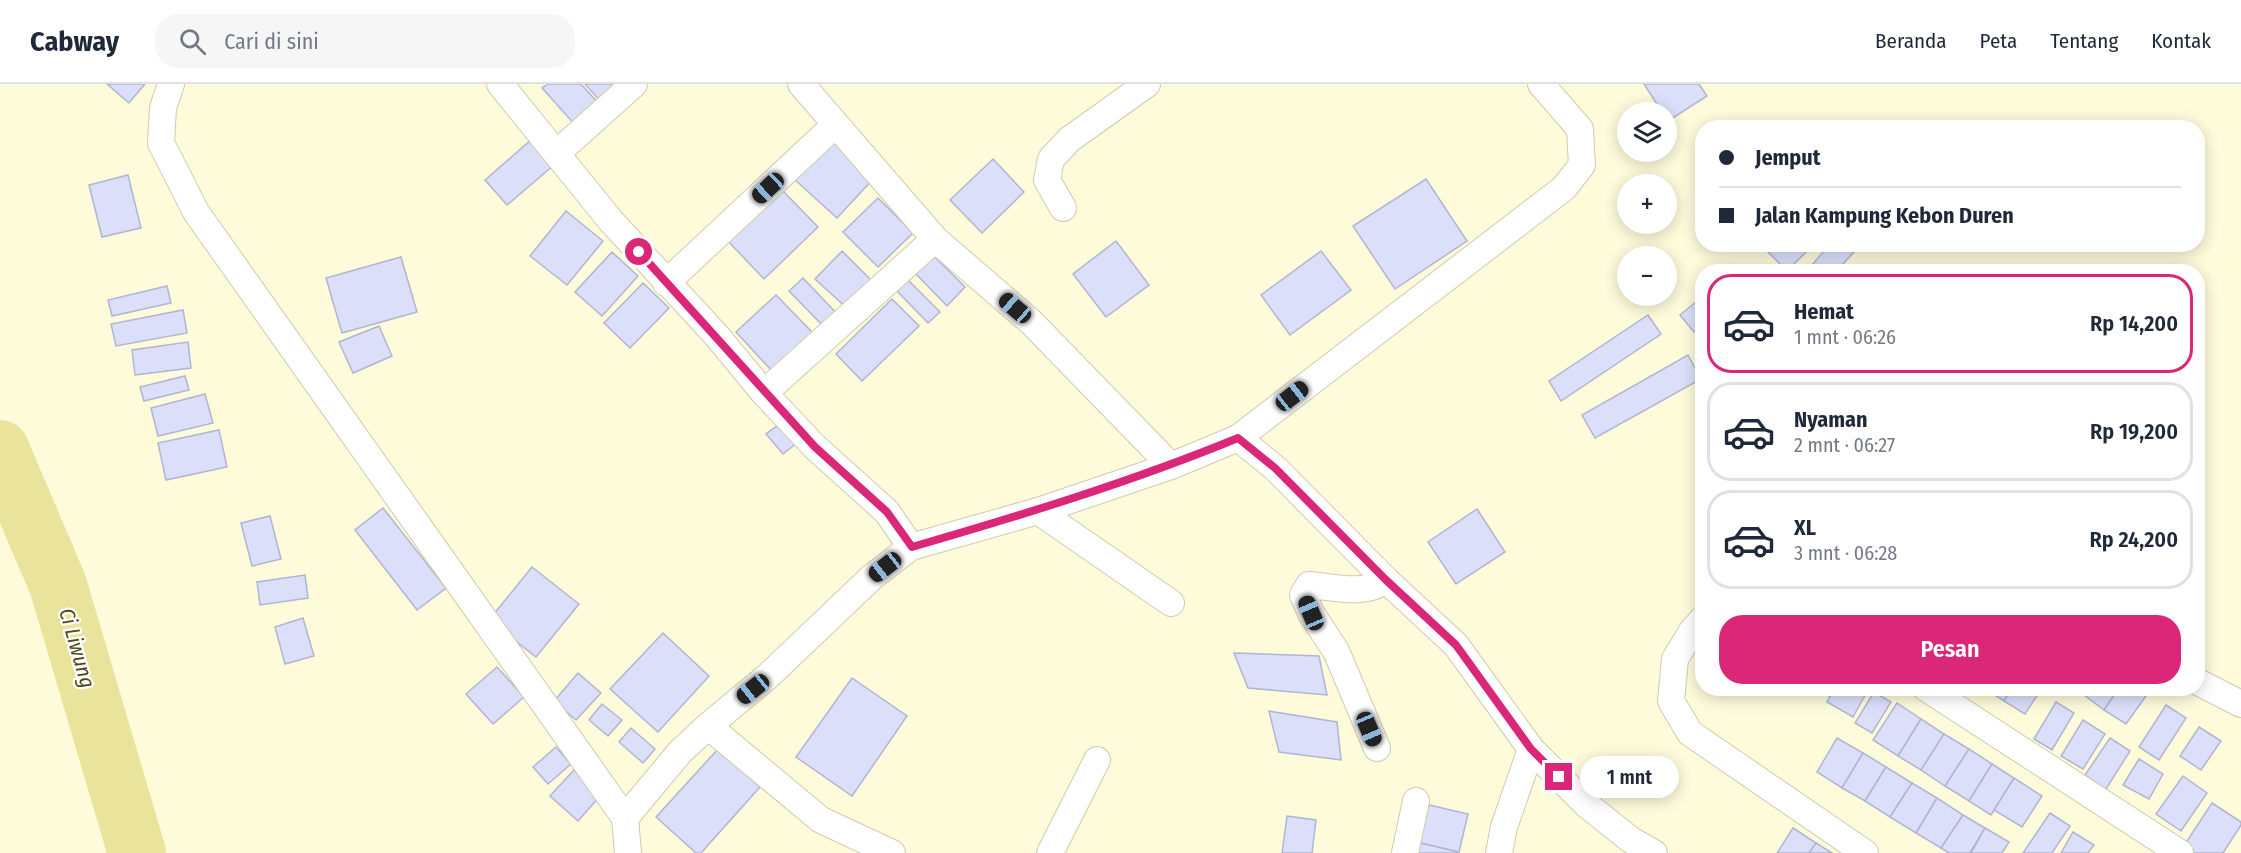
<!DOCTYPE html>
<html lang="id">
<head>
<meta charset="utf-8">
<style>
	:root { --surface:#fff; --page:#f6f6f7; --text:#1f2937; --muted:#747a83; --line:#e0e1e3; --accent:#db2777 }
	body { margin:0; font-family:"Fira Sans Condensed",sans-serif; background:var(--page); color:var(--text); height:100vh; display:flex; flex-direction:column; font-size:22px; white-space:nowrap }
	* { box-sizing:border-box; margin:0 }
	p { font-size:20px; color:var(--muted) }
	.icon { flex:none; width:33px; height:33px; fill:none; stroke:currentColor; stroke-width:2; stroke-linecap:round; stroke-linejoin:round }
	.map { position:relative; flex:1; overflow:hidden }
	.side { position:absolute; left:1695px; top:180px; width:510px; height:432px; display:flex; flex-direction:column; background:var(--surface); border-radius:24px; box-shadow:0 3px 15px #0003 }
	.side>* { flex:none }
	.hud { position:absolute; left:1695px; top:36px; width:510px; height:132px; border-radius:24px; box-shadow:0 3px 15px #0003; display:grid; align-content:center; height:132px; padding:0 24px; background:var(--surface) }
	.tools { position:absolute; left:1617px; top:18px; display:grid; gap:12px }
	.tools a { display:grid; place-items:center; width:60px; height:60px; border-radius:50%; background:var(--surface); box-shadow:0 3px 15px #0003; font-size:30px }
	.end { position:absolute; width:27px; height:27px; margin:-14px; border:8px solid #db2777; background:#fff; box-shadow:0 0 0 3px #fff }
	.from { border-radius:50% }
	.bubble { position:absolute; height:42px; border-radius:21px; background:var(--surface); box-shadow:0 3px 15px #0003; font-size:20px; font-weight:600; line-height:42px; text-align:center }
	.car { position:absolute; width:18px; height:36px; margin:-18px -9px; border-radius:8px; box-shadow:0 0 4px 2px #0007; background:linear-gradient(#222 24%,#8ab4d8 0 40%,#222 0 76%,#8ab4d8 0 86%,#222 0) }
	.hud b { display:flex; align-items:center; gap:21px; height:57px; font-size:22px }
	.hud b+b { border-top:2px solid var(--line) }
	.hud i { width:15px; height:15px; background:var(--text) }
	ul { padding:10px 0 0; list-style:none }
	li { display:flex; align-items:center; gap:18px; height:99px; margin:0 12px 9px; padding:0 12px; border:3px solid var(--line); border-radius:24px }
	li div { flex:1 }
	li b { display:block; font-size:22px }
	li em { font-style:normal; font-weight:600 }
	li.on { border-color:var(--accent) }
	li>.icon { width:54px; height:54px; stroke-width:1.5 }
	.cta { display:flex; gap:12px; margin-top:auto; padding:12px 24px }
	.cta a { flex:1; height:69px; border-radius:24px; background:var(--accent); color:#fff; font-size:24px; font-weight:600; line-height:69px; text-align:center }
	header { display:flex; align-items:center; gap:36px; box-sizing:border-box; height:84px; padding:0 30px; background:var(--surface); border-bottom:2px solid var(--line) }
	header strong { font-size:28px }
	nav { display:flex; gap:33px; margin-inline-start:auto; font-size:21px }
	.search { width:420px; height:54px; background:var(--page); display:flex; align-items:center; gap:15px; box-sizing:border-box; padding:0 21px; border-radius:24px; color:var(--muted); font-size:22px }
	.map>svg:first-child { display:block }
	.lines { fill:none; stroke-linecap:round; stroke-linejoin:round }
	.river { stroke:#e9e39b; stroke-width:58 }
	.building { fill:#dbdff9; stroke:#b1b5d3; stroke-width:1.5 }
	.street-casing { stroke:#ceccad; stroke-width:28 }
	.street { stroke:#fff; stroke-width:26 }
	.route { stroke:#db2777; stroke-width:8 }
	.labels { text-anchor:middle; stroke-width:4.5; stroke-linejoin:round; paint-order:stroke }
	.water-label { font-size:21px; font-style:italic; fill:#4c4811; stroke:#fff }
</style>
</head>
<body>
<header>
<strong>Cabway</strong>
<div class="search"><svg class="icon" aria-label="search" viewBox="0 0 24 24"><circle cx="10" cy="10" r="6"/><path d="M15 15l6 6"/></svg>Cari di sini</div>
<nav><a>Beranda</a><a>Peta</a><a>Tentang</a><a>Kontak</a></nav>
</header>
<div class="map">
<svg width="2241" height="769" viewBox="0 0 2241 769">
	<rect width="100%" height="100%" fill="#fdfbda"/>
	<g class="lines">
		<path class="river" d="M0 365 58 501 137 769"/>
	</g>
	<g class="building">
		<path d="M107 0H145L129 19Z"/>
		<path d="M548 0H581L600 21 576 42 542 4Z"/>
		<path d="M585 0H612L617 6 602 19Z"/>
		<path d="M1644 0H1699L1707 12 1668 37 1666 28H1662Z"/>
		<path d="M831 54 874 94 837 134 793 94Z"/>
		<path d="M532 55 554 81 507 121 485 96Z"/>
		<path d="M993 75 1024 108 982 149 950 116Z"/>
		<path d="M128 91 141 144 102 153 89 101Z"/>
		<path d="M1426 95 1467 157 1395 205 1353 142Z"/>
		<path d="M780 104 818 143 764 195 726 155Z"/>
		<path d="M878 114 913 149 878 183 843 148Z"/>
		<path d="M566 127 603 157 567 201 530 172Z"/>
		<path d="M1116 157 1149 201 1106 233 1073 190Z"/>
		<path d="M1764 160H1814L1787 187 1762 162Z"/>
		<path d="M1830 160H1861L1836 188H1806Z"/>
		<path d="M842 167 875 200 850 227 815 195Z"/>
		<path d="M1321 167 1351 206 1290 251 1261 211Z"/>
		<path d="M612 168 638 192 602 232 575 208Z"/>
		<path d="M932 170 965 203 947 222 914 188Z"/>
		<path d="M401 173 417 228 342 249 326 194Z"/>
		<path d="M803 194 841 234 828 247 789 207Z"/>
		<path d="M908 196 940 228 928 239 897 207Z"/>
		<path d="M643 199 669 224 630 264 604 239Z"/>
		<path d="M167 202 171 219 112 232 108 216Z"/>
		<path d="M776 211 813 249 772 287 736 248Z"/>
		<path d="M1702 213V241L1694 248 1680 231Z"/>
		<path d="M892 215 919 242 862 297 836 270Z"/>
		<path d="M183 226 187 249 116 262 111 240Z"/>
		<path d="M1648 231 1661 250 1561 317 1549 297Z"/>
		<path d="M379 242 392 272 353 289 339 258Z"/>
		<path d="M188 258 191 284 135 291 132 266Z"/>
		<path d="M1688 271 1701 295 1595 354 1582 331Z"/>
		<path d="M185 292 189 306 144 317 140 303Z"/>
		<path d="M205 310 213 339 158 352 151 324Z"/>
		<path d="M781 339 797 359 783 370 766 350Z"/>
		<path d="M219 346 227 383 166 396 158 359Z"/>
		<path d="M383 424 446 504 417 526 355 446Z"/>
		<path d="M1477 425 1505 468 1456 500 1428 458Z"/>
		<path d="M270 432 281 475 252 482 241 439Z"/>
		<path d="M532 483 579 520 536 573 489 536Z"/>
		<path d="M305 491 308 514 260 521 257 498Z"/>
		<path d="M303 534 314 572 285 580 275 543Z"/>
		<path d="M663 549 709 592 658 648 610 605Z"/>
		<path d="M1234 569 1319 572 1327 611 1248 604Z"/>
		<path d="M497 583 524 613 493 640 466 610Z"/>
		<path d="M578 589 601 609 576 636 554 617Z"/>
		<path d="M852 594 907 632 852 712 796 673Z"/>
		<path d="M1817 604H1834L1829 612Z"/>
		<path d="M1835 604H1869L1853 633 1827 618Z"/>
		<path d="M1984 604H2012L2004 617Z"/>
		<path d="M2012 604H2042L2025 630 2004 617Z"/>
		<path d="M2082 604H2119L2104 626 2080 608Z"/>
		<path d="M2119 604H2134L2146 612 2126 640 2104 626Z"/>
		<path d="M1874 608 1891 618 1872 649 1855 639Z"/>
		<path d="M2056 618 2074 629 2052 666 2034 655Z"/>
		<path d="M1897 619 1921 635 1898 672 1873 656Z"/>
		<path d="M602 620 622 636 608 652 589 636Z"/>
		<path d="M2166 621 2186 634 2159 676 2139 663Z"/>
		<path d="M1269 627 1337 638 1341 676 1279 668Z"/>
		<path d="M1921 635 1944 650 1921 686 1898 672Z"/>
		<path d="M2083 636 2105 650 2083 685 2061 672Z"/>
		<path d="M2199 643 2221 657 2201 686 2180 672Z"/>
		<path d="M631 644 655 665 643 679 619 658Z"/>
		<path d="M1944 650 1969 665 1945 702 1921 686Z"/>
		<path d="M1837 654 1863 669 1842 704 1817 688Z"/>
		<path d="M2110 654 2130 667 2106 705 2085 691Z"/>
		<path d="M556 663 571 680 548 700 533 683Z"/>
		<path d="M718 665 760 703 701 769H696L656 733Z"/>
		<path d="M1969 665 1992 680 1969 717 1945 702Z"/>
		<path d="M1863 669 1886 683 1865 717 1842 704Z"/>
		<path d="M2139 675 2163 690 2149 715 2123 701Z"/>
		<path d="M1992 680 2014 694 1991 731 1969 717Z"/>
		<path d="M1886 683 1912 699 1890 733 1865 717Z"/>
		<path d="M574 686 601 711 578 737 550 712Z"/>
		<path d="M2183 692 2207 709 2181 747 2156 730Z"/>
		<path d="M2014 694 2042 712 2022 743 1994 726Z"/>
		<path d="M1912 699 1937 714 1916 749 1890 733Z"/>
		<path d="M1937 714 1963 731 1941 764 1916 749Z"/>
		<path d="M2212 719 2241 738V741L2223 769H2192L2183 763Z"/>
		<path d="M1425 720 1468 730 1459 768 1416 758Z"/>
		<path d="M2050 729 2070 742 2052 769H2023Z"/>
		<path d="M1963 731 1985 744 1970 769H1949L1941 764Z"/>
		<path d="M1287 732 1316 736 1312 769H1282Z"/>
		<path d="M1793 744 1816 759 1809 769H1777Z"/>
		<path d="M1985 744 2009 758 2002 769H1971Z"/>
		<path d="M2073 748 2094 761 2088 769H2061Z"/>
		<path d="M1416 758 1459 768V769H1414Z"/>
		<path d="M1816 759 1832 769H1809Z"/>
	</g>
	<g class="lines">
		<g class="street-casing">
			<g id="street">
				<path d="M171 0 163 24 161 59 196 128 625 734"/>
				<path d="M500 0 611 137 717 252 764 309 815 363 887 428 911 463"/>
				<path d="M801 0 935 155 1031 238 1171 382"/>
				<path d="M557 69 634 0"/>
				<path d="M1063 124 1047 96 1051 75 1070 55 1147 0"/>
				<path d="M666 199 835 41"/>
				<path d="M764 309 935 155"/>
				<path d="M1238 354 1275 384 1386 496 1456 561 1531 665 1587 721 1631 756 1654 769"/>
				<path d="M1038 427 1171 519"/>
				<path d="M1702 536 1692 547 1675 575 1671 617 1690 649 1865 769"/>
				<path d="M2198 598 2241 620"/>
				<path d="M1926 604 2180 769"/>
				<path d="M708 642 821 736 892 769"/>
				<path d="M1377 664 1336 567 1311 529 1303 511 1309 501C1334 503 1365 512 1386 496"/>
				<path d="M628 769 625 734 680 668 708 642 768 592 872 493 911 463 1038 427 1171 382 1238 354 1564 104 1582 81 1580 45 1541 0"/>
				<path d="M1050 769 1097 676"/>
				<path d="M1405 769 1416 717"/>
				<path d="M1499 769 1504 743 1531 665"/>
			</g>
		</g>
		<use href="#street" class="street"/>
	</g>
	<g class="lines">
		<path class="route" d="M639 168 815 363 887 428 912 463C1022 431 1131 398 1238 354L1275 384 1386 496 1456 561 1531 665 1559 693"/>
	</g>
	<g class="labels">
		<g class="water-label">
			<text transform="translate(77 564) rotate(74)" y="7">Ci Liwung</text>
		</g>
	</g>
</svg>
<div class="tools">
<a><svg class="icon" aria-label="layers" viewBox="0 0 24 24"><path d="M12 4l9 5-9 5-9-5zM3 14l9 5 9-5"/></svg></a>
<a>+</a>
<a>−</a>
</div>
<i class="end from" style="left:639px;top:168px"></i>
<i class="end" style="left:1559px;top:693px"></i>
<div class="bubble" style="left:1580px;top:672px;width:99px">1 mnt</div>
<i class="car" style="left:768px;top:104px;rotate:227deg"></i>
<i class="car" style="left:1015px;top:224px;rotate:311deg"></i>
<i class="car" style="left:1292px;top:312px;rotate:52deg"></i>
<i class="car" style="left:885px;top:483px;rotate:232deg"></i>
<i class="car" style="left:1311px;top:529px;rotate:337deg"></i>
<i class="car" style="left:753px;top:605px;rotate:231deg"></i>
<i class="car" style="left:1369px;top:645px;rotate:157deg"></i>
<div class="hud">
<b><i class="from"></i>Jemput</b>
<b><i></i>Jalan Kampung Kebon Duren</b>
</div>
<section class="side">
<ul>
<li class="on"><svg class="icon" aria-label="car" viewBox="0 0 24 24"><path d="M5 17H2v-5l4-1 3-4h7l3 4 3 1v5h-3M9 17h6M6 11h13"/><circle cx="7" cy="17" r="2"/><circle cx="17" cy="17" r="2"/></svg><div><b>Hemat</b><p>1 mnt · 06:26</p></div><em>Rp 14,200</em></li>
<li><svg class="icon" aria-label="car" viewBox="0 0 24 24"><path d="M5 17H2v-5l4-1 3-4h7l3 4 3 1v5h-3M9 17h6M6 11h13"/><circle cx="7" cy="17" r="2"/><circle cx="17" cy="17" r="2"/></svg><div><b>Nyaman</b><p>2 mnt · 06:27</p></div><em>Rp 19,200</em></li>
<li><svg class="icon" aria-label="car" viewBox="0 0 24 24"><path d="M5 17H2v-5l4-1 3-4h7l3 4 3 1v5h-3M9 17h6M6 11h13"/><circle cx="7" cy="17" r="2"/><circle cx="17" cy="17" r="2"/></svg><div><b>XL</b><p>3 mnt · 06:28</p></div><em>Rp 24,200</em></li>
</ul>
<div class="cta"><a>Pesan</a></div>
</section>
</div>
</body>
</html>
